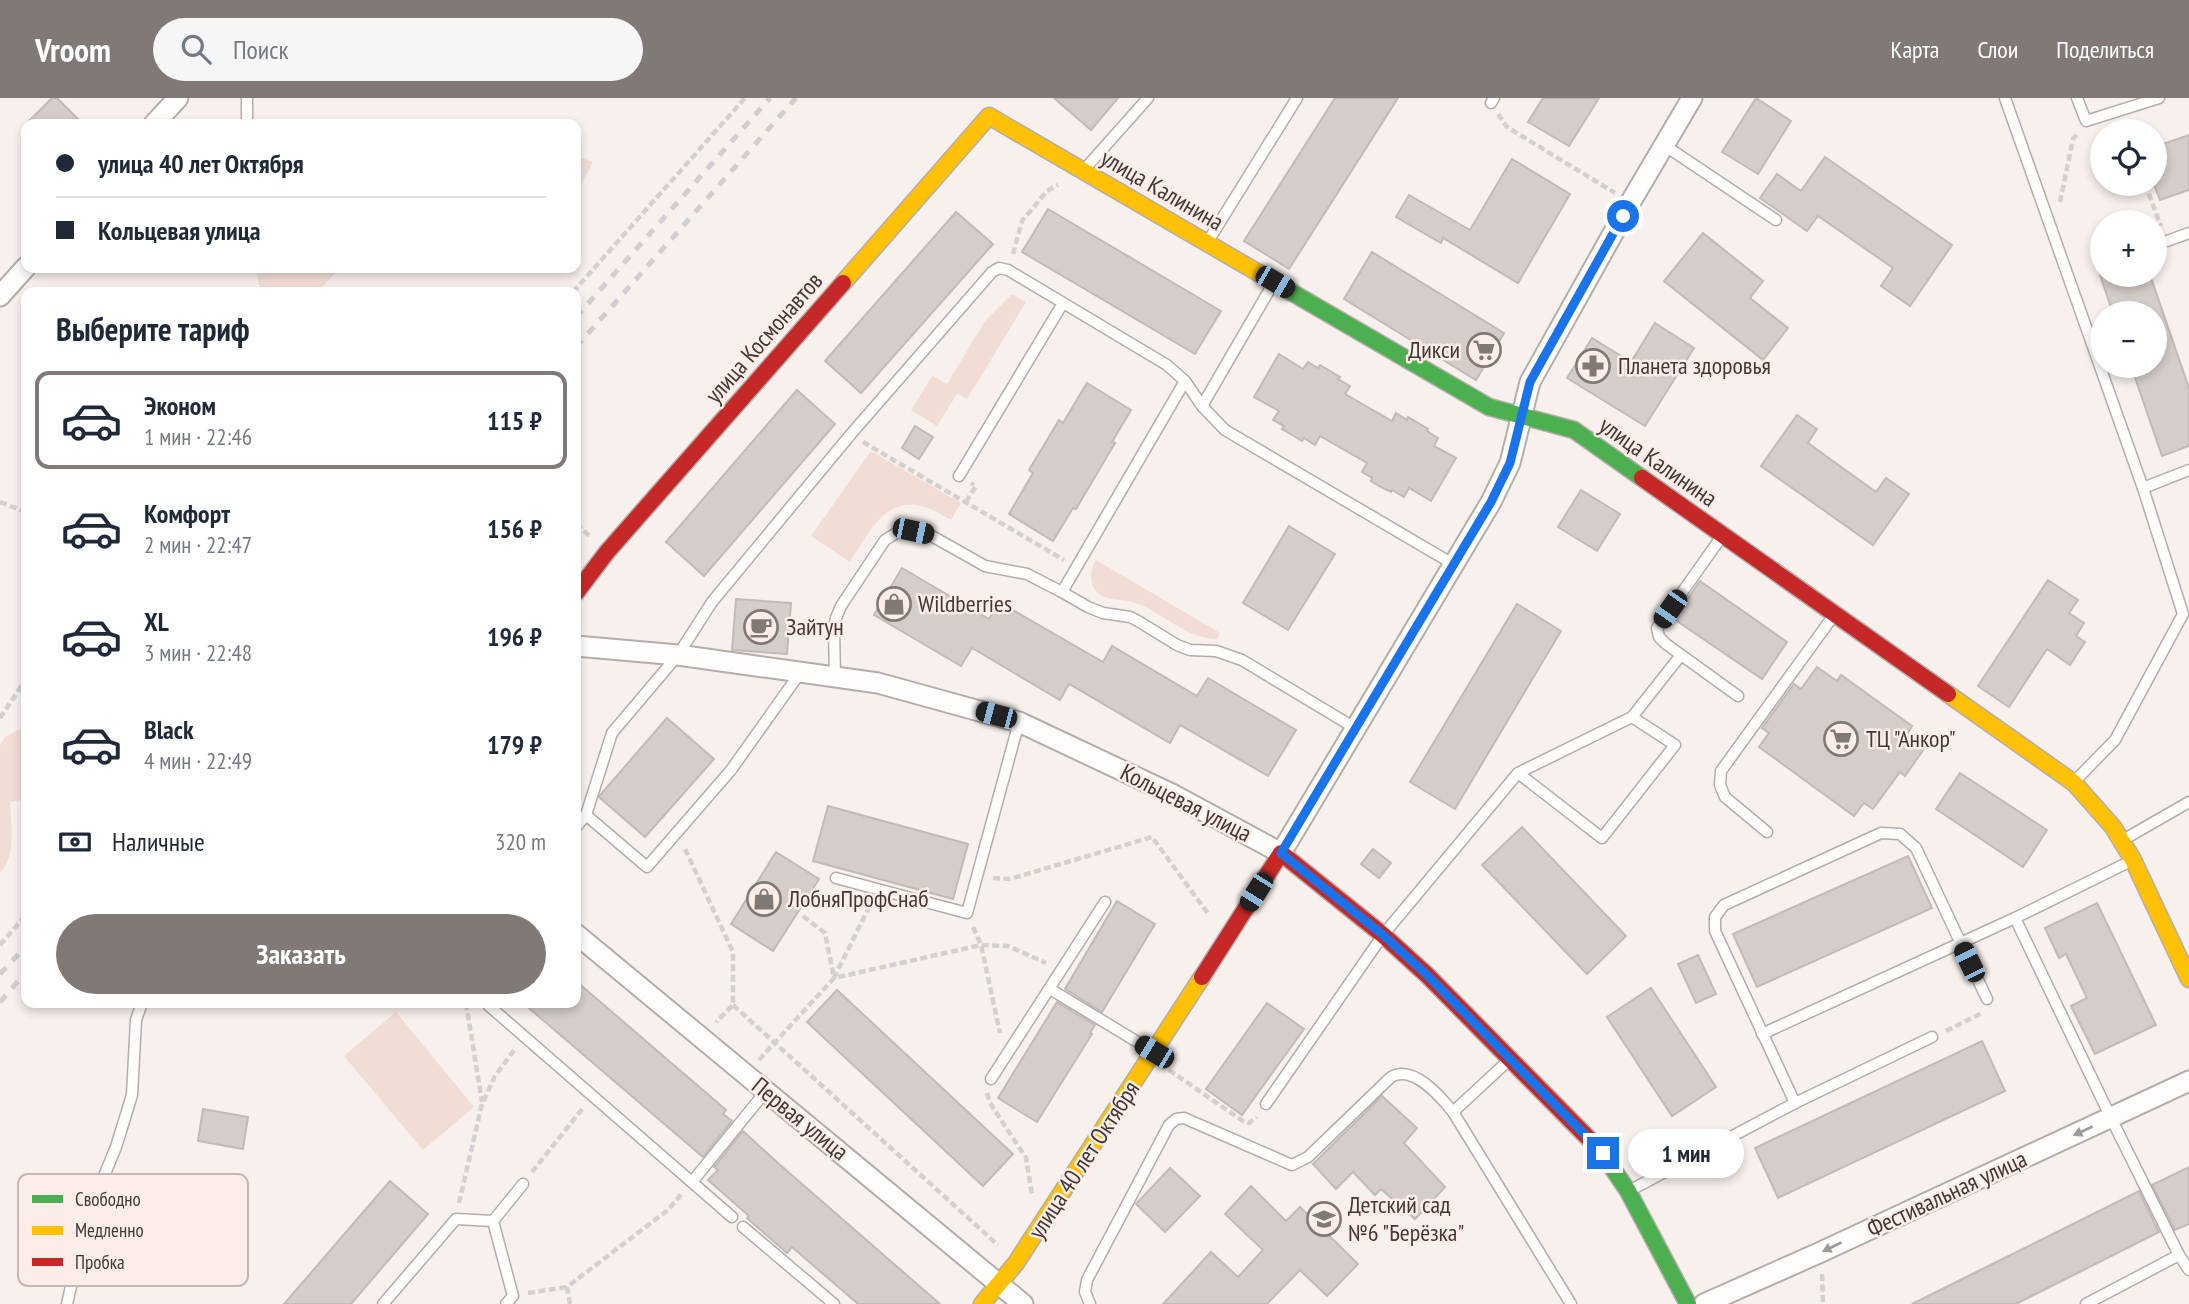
<!DOCTYPE html>
<html lang="ru">
<head>
<meta charset="utf-8">
<style>
	:root { --surface:#fff; --page:#f6f6f7; --text:#1f2937; --muted:#747a83; --line:#e0e1e3; --accent:#807976 }
	body { margin:0; font-family:"PT Sans Narrow",sans-serif; background:var(--page); color:var(--text); height:100vh; display:flex; flex-direction:column; font-size:26px; white-space:nowrap }
	* { box-sizing:border-box; margin:0 }
	p { font-size:23px; color:var(--muted) }
	.icon { flex:none; width:38px; height:38px; fill:none; stroke:currentColor; stroke-width:2; stroke-linecap:round; stroke-linejoin:round }
	.map { position:relative; flex:1; overflow:hidden }
	.drawer { position:absolute; left:21px; top:189px; width:560px; height:721px; display:flex; flex-direction:column; background:var(--surface); border-radius:14px; box-shadow:0 4px 10px #0003 }
	.drawer>* { flex:none }
	.guide { position:absolute; left:21px; top:21px; width:560px; height:154px; border-radius:14px; box-shadow:0 4px 10px #0003; display:grid; align-content:center; height:154px; padding:0 35px; background:var(--surface) }
	.controls { position:absolute; left:2090px; top:21px; display:grid; gap:14px }
	.controls a { display:grid; place-items:center; width:77px; height:77px; border-radius:50%; background:var(--surface); box-shadow:0 4px 10px #0003; font-size:35px }
	.end { position:absolute; width:32px; height:32px; margin:-16px; border:9px solid #1a73e8; background:#fff; box-shadow:0 0 0 4px #fff }
	.from { border-radius:50% }
	.bubble { position:absolute; height:49px; border-radius:24px; background:var(--surface); box-shadow:0 4px 10px #0003; font-size:23px; font-weight:700; line-height:49px; text-align:center }
	.car { position:absolute; width:21px; height:42px; margin:-21px -10px; border-radius:9px; box-shadow:0 0 5px 2px #0007; background:linear-gradient(#222 24%,#8ab4d8 0 40%,#222 0 76%,#8ab4d8 0 86%,#222 0) }
	.guide b { display:flex; align-items:center; gap:24px; height:66px; font-size:26px }
	.guide b+b { border-top:2px solid var(--line) }
	.guide i { width:18px; height:18px; background:var(--text) }
	ul { padding:0; list-style:none }
	li { display:flex; align-items:center; gap:21px; height:98px; margin:0 14px 10px; padding:0 21px; border:4px solid transparent; border-radius:14px }
	li div { flex:1 }
	li b { display:block; font-size:26px }
	li em { font-style:normal; font-weight:700 }
	li.on { border-color:var(--accent) }
	li>.icon { width:63px; height:63px; stroke-width:1.5 }
	h2 { padding:0 35px; font-size:32px; line-height:84px }
	.pay { display:flex; align-items:center; gap:18px; height:77px; padding:0 35px; font-size:26px }
	.pay p { margin-inline-start:auto }
	.primary-button { display:flex; gap:14px; margin-top:auto; padding:14px 35px }
	.primary-button a { flex:1; height:80px; border-radius:42px; background:var(--accent); color:#fff; font-size:28px; font-weight:700; line-height:80px; text-align:center }
	header { display:flex; align-items:center; gap:42px; box-sizing:border-box; height:98px; padding:0 35px; background:var(--accent); color:#fff }
	header strong { font-size:33px }
	nav { display:flex; gap:38px; margin-inline-start:auto; font-size:24px }
	.search { width:490px; height:63px; background:var(--page); display:flex; align-items:center; gap:18px; box-sizing:border-box; padding:0 24px; border-radius:38px; color:var(--muted); font-size:26px }
	.map>svg:first-child { display:block }
	.green { fill:#f1ddd6 }
	.building { fill:#d4cdca; stroke:#c1bab8; stroke-width:2 }
	.lines { fill:none; stroke-linecap:round; stroke-linejoin:round }
	.lane-casing { stroke:#b4adaa; stroke-width:13 }
	.street-casing { stroke:#b4adaa; stroke-width:23 }
	.fast-casing { stroke:#b4adaa; stroke-width:19 }
	.slow-casing { stroke:#b4adaa; stroke-width:19 }
	.jam-casing { stroke:#b4adaa; stroke-width:19 }
	.path { stroke:#d3d1cf; stroke-width:4.5; stroke-dasharray:7 3.5; stroke-linecap:butt }
	.lane { stroke:#fefdfc; stroke-width:10 }
	.street { stroke:#fefdfc; stroke-width:19 }
	.fast { stroke:#4caf50; stroke-width:16 }
	.slow { stroke:#ffc107; stroke-width:16 }
	.jam { stroke:#c62828; stroke-width:16 }
	.rail { stroke:#d0cece; stroke-width:5; stroke-dasharray:9 9; stroke-linecap:butt }
	.oneway { fill:#9f9b99 }
	.route { stroke:#1a73e8; stroke-width:9 }
	.labels { text-anchor:middle; stroke-width:5; stroke-linejoin:round; paint-order:stroke }
	.street-label { font-size:24px; fill:#403936; stroke:#fdede8 }
	.poi-label { font-size:24px; fill:#403936; stroke:#fdede8; text-anchor:start }
	.key { fill:#fdede8; stroke:#c4b7b3; stroke-width:2 }
	.key-label { font-size:19px; fill:#403936 }
</style>
</head>
<body>
<header>
<strong>Vroom</strong>
<div class="search"><svg class="icon" aria-label="search" viewBox="0 0 24 24"><circle cx="10" cy="10" r="6"/><path d="M15 15l6 6"/></svg>Поиск</div>
<nav><a>Карта</a><a>Слои</a><a>Поделиться</a></nav>
</header>
<div class="map">
<svg width="2189" height="1206" viewBox="0 0 2189 1206">
	<rect width="100%" height="100%" fill="#f8f0ed"/>
	<g class="green">
		<path d="M576 58 593 64 576 96Z"/>
		<path d="M255 170H340L321 190 311 194H261Z"/>
		<path d="M1012 196 1026 204 967 301 957 296 937 328 911 312 932 278 947 286 985 223Z"/>
		<path d="M871 353 961 405 951 422C942 417 931 410 921 408 884 399 867 438 850 464L811 438Z"/>
		<path d="M1096 462 1220 535 1217 541C1184 541 1162 512 1132 504 1120 500 1105 504 1096 493 1089 484 1090 471 1096 462Z"/>
		<path d="M26 628V701L10 704C11 727 17 757 0 775V647L5 639Z"/>
		<path d="M396 914 474 1009 423 1052 344 958Z"/>
	</g>
	<g class="building">
		<path d="M52 0H57L83 26H26Z"/>
		<path d="M1054 0H1118L1091 32Z"/>
		<path d="M1335 0H1398L1289 171 1244 143Z"/>
		<path d="M1543 0H1599L1569 48 1528 24Z"/>
		<path d="M1756 0 1791 23 1758 76 1722 54Z"/>
		<path d="M2189 37V92L2160 102 2154 87V49Z"/>
		<path d="M1825 59 1952 147 1910 208 1881 188 1893 170 1818 118 1807 133 1760 100 1777 76 1801 93Z"/>
		<path d="M1512 61 1570 96 1518 185 1443 140 1441 145 1396 119 1409 97 1470 132Z"/>
		<path d="M1048 111 1221 213 1195 256 1022 154Z"/>
		<path d="M956 114 993 146 861 295 825 263Z"/>
		<path d="M1703 135 1763 183 1750 200 1788 230 1763 262 1664 183Z"/>
		<path d="M1372 154 1504 235 1476 282 1344 201Z"/>
		<path d="M2100 177H2150L2189 290V348L2162 358 2131 268H2154V215H2113Z"/>
		<path d="M1655 225 1694 250 1645 328 1567 280 1592 240 1631 264Z"/>
		<path d="M1279 256 1303 271 1308 264 1318 270 1320 267 1340 279 1338 281 1350 288 1345 296 1392 323 1396 315 1407 322 1408 319 1428 331 1427 333 1438 340 1434 348 1456 360 1431 403 1409 390 1404 399 1392 392 1391 394 1381 389 1371 383 1372 380 1362 374 1367 365 1320 338 1315 347 1304 340 1302 343 1282 331 1284 328 1273 322 1279 313 1254 299Z"/>
		<path d="M1087 285 1131 312 1112 344 1115 345 1076 411 1073 410 1053 443 1009 416 1033 375 1029 372 1059 322 1063 325Z"/>
		<path d="M797 292 835 326 704 478 666 444Z"/>
		<path d="M1797 317 1817 331 1808 345 1876 394 1886 380 1909 396 1873 447 1761 368Z"/>
		<path d="M915 328 933 339 919 361 902 350Z"/>
		<path d="M1581 392 1620 416 1597 453 1558 429Z"/>
		<path d="M1289 428 1335 456 1288 532 1243 505Z"/>
		<path d="M902 470 989 521 999 504 1103 564 1112 548 1197 598 1208 580 1296 632 1268 678 1180 627 1170 645 1069 586 1060 602 972 550 961 568 874 517Z"/>
		<path d="M2048 482 2078 502 2069 515 2084 525 2076 538 2085 544 2070 567 2047 551 2009 609 1978 588Z"/>
		<path d="M1700 483 1787 544 1762 581 1674 521Z"/>
		<path d="M736 501 791 505 787 556 732 552Z"/>
		<path d="M1517 506 1561 533 1455 711 1410 684Z"/>
		<path d="M1817 569 1837 583 1841 577 1912 628 1908 635 1926 648 1905 678 1900 674 1873 711 1864 705 1854 718 1759 649 1769 635 1762 630 1794 586 1801 591Z"/>
		<path d="M667 620 714 661 645 739 599 699 601 696Z"/>
		<path d="M1960 675 2047 732 2023 769 1936 711Z"/>
		<path d="M828 708 968 746 953 801 813 763Z"/>
		<path d="M1522 729 1626 838 1587 876 1482 767Z"/>
		<path d="M1373 751 1391 765 1379 780 1361 766Z"/>
		<path d="M776 754 819 781 773 853 731 826Z"/>
		<path d="M1908 758 1932 810 1757 889 1733 836Z"/>
		<path d="M1117 803 1155 826 1102 914 1065 891Z"/>
		<path d="M2097 805 2156 927 2095 956 2071 908 2087 900 2066 856 2059 860 2045 830Z"/>
		<path d="M1698 857 1716 896 1696 905 1678 866Z"/>
		<path d="M576 883 726 1012 723 1016 732 1023 703 1059 523 905H576Z"/>
		<path d="M1651 890 1716 989 1672 1018 1607 919Z"/>
		<path d="M837 892 1013 1056 983 1088 807 924Z"/>
		<path d="M1057 904 1095 927 1090 935 1092 936 1037 1024 998 1000Z"/>
		<path d="M1267 905 1304 931 1242 1017 1206 991Z"/>
		<path d="M1982 943 2005 993 1778 1100 1755 1050Z"/>
		<path d="M1382 998 1417 1030 1404 1045 1445 1089 1415 1121 1381 1091 1375 1097 1353 1074 1336 1091 1313 1066Z"/>
		<path d="M203 1011 248 1019 243 1051 198 1043Z"/>
		<path d="M743 1033 779 1066 940 1206H858L792 1149 787 1155 747 1120 749 1118 708 1082 718 1072 714 1069Z"/>
		<path d="M2189 1069V1126L2175 1132 2152 1087Z"/>
		<path d="M1170 1070 1200 1098 1165 1134 1136 1106Z"/>
		<path d="M390 1083 428 1116 351 1206H284Z"/>
		<path d="M1251 1088 1286 1123 1300 1109 1358 1166 1327 1198 1300 1172 1267 1206H1163L1211 1154 1238 1179 1263 1152 1225 1116Z"/>
		<path d="M2139 1093 2159 1134 2016 1206H1912Z"/>
	</g>
	<g class="lines">
		<g class="lane-casing">
			<g id="lane">
				<path d="M2005 0 2143 390 2183 516 2115 642 2074 684"/>
				<path d="M2077 0 2086 23 2159 0"/>
				<path d="M1491 5 1494 0"/>
				<path d="M247 26V0"/>
				<path d="M1664 47 1776 122"/>
				<path d="M1083 73 1148 0"/>
				<path d="M2167 143 2189 135"/>
				<path d="M1207 145 1297 0"/>
				<path d="M1202 308 1225 332 1453 466"/>
				<path d="M959 378 1063 205"/>
				<path d="M2143 390 2189 372"/>
				<path d="M1722 438 1657 530 1659 539 1666 546 1738 598"/>
				<path d="M1062 494 1088 509 1103 515 1130 519 1138 523 1177 547 1190 552 1216 553 1242 562 1355 630"/>
				<path d="M835 579 834 530 836 520 841 508 885 442 898 434 913 433 930 437 985 468 1027 476 1062 494 1185 283"/>
				<path d="M1632 619 1681 557"/>
				<path d="M586 717 647 769 731 672 800 575"/>
				<path d="M576 729 586 717 612 635 678 557 712 504 851 336 992 174 999 170 1008 172 1167 267 1185 283 1202 308 1274 184"/>
				<path d="M1767 734 1725 699 1720 687 1721 673 1834 517"/>
				<path d="M2123 742 2189 704"/>
				<path d="M836 780 967 815 1019 624"/>
				<path d="M2015 820 2111 1020 2179 1157 2086 1206"/>
				<path d="M1050 891 1154 954"/>
				<path d="M488 907 732 1119"/>
				<path d="M1762 936 2015 820 2133 762"/>
				<path d="M991 981 1105 804"/>
				<path d="M1795 1005 1715 833V819L1724 807 1881 735 1900 736 1916 750 1987 901"/>
				<path d="M1266 1006 1383 837 1518 675 1632 619 1675 647 1602 740 1518 675"/>
				<path d="M1453 1014 1509 962"/>
				<path d="M692 1084 766 993"/>
				<path d="M1629 1093 1795 1005 1932 939"/>
				<path d="M493 1123 523 1086"/>
				<path d="M743 1129 834 1206"/>
				<path d="M2179 1157 2189 1172"/>
				<path d="M67 1206 86 1122 116 1049 132 997 136 922 142 905"/>
				<path d="M383 1206 456 1121 493 1123 513 1198 506 1206"/>
				<path d="M1090 1206 1085 1194 1087 1182 1169 1027 1176 1021 1184 1020 1292 1067 1308 1059 1391 979C1413 966 1440 998 1453 1014L1571 1206"/>
			</g>
		</g>
		<g class="street-casing">
			<g id="street">
				<path d="M154 26 178 0"/>
				<path d="M0 198 26 169"/>
				<path d="M576 548 678 557 878 585 1019 624 1174 697 1281 755 1491 404 1510 365 1530 284 1630 105 1692 0"/>
				<path d="M576 836 1023 1206"/>
				<path d="M1704 1206 1821 1154 2189 983"/>
			</g>
		</g>
		<g class="fast-casing">
			<g id="fast">
				<path d="M1286 191 1489 309 1574 332 1642 380"/>
				<path d="M1600 1052 1628 1093 1688 1206"/>
			</g>
		</g>
		<g class="slow-casing">
			<g id="slow">
				<path d="M843 185 989 18 1286 191"/>
				<path d="M1948 596 2074 685 2113 729 2133 762 2189 881"/>
				<path d="M982 1206 1016 1165 1202 879"/>
			</g>
		</g>
		<g class="jam-casing">
			<g id="jam">
				<path d="M1642 380 1948 596"/>
				<path d="M576 495 607 454 843 185"/>
				<path d="M1202 879 1281 755 1383 837 1427 877 1600 1052"/>
			</g>
		</g>
		<g class="path">
			<path d="M1498 16 1507 29 1615 95"/>
			<path d="M2145 86 2161 128"/>
			<path d="M2060 104 2073 41 2078 35"/>
			<path d="M1013 156 1022 123 1047 93 1058 87"/>
			<path d="M573 194 745 0"/>
			<path d="M863 344 1064 462"/>
			<path d="M0 404 26 414"/>
			<path d="M966 404 976 388 971 385"/>
			<path d="M576 426 591 439"/>
			<path d="M0 620 22 587 26 576"/>
			<path d="M685 751 733 854V907L716 924"/>
			<path d="M993 780 1010 781 1152 739 1209 817"/>
			<path d="M803 818 825 835 834 880 871 805"/>
			<path d="M973 829 981 847 1000 935"/>
			<path d="M0 847 26 817"/>
			<path d="M466 905 482 1004"/>
			<path d="M733 907 998 1147"/>
			<path d="M1946 933 1982 915"/>
			<path d="M759 962 834 880 981 847 1008 848 1046 865"/>
			<path d="M1169 972 1243 1023 1249 1025 1257 1019"/>
			<path d="M987 995 990 1005 1026 1060 1032 1097"/>
			<path d="M532 1074 583 1010"/>
			<path d="M459 1105 482 1006 495 978 515 951"/>
			<path d="M1822 1176 1823 1206"/>
			<path d="M528 1195 567 1189"/>
			<path d="M570 1206 567 1189 668 1112 683 1094"/>
		</g>
		<use href="#lane" class="lane"/>
		<use href="#street" class="street"/>
		<use href="#fast" class="fast"/>
		<use href="#slow" class="slow"/>
		<use href="#jam" class="jam"/>
		<g class="rail">
			<path d="M576 219 770 0"/>
			<path d="M576 249 796 0"/>
			<path d="M0 876 26 848"/>
			<path d="M0 904 26 874"/>
		</g>
	</g>
	<defs><path id="oneway-solid" d="M-6-.8H1V-3.2L6.5 0L1 3.2V.8H-6Z" transform="scale(1.75)"/></defs>
	<g class="oneway">
		<use href="#oneway-solid" transform="translate(2083 1033) rotate(155)"/>
		<use href="#oneway-solid" transform="translate(1832 1149) rotate(155)"/>
	</g>
	<g class="lines">
		<path class="route" d="M1603 1055 1427 877 1383 837 1281 755 1491 404 1510 365 1530 284 1623 118"/>
	</g>
	<defs>
		<g id="supermarket-ring" transform="scale(1.75)"><circle r="9.5" fill="#fdede8" stroke="#807976" stroke-width="1.5"/><path d="M-6-5.5h2.5l.6 2H6L4.5 2H-2.5L-4.4-4H-6ZM-1.5 3.2a1.3 1.3 0 1 0 .1 0ZM3 3.2a1.3 1.3 0 1 0 .1 0Z" fill="#807976"/></g>
		<g id="pharmacy-ring" transform="scale(1.75)"><circle r="9.5" fill="#fdede8" stroke="#807976" stroke-width="1.5"/><path d="M-2-6h4v4h4v4h-4v4h-4v-4h-4v-4h4Z" fill="#807976"/></g>
		<g id="shop-ring" transform="scale(1.75)"><circle r="9.5" fill="#fdede8" stroke="#807976" stroke-width="1.5"/><path d="M-5-2.5h2.3a2.7 3.5 0 0 1 5.4 0H5L5.5 6h-11ZM-1.5-2.5h3a1.5 2.3 0 0 0-3 0Z" fill="#807976"/></g>
		<g id="cafe-ring" transform="scale(1.75)"><circle r="9.5" fill="#fdede8" stroke="#807976" stroke-width="1.5"/><path d="M-5.5-4.5H6V0H3Q3 3.5 0 3.5H-2.5Q-5.5 3.5-5.5 0ZM3-3.2v2h1.7v-2ZM-6 4.5H4V6H-6Z" fill="#807976"/></g>
		<g id="school-ring" transform="scale(1.75)"><circle r="9.5" fill="#fdede8" stroke="#807976" stroke-width="1.5"/><path d="M0-5L7-2L0 1L-7-2ZM-4 1L0 2.5L4 1V4Q0 6-4 4Z" fill="#807976"/></g>
	</defs>
	<g fill-rule="evenodd">
		<use href="#supermarket-ring" x="1484" y="252"/>
		<use href="#pharmacy-ring" x="1593" y="268"/>
		<use href="#shop-ring" x="894" y="506"/>
		<use href="#cafe-ring" x="761" y="529"/>
		<use href="#supermarket-ring" x="1841" y="641"/>
		<use href="#shop-ring" x="764" y="801"/>
		<use href="#school-ring" x="1324" y="1121"/>
	</g>
	<g class="labels">
		<g class="street-label">
			<text transform="translate(1162 92) rotate(30)" y="8">улица Калинина</text>
			<text transform="translate(764 240) rotate(-49)" y="8">улица Космонавтов</text>
			<text transform="translate(1658 364) rotate(35)" y="8">улица Калинина</text>
			<text transform="translate(1186 705) rotate(27)" y="8">Кольцевая улица</text>
			<text transform="translate(800 1021) rotate(39)" y="8">Первая улица</text>
			<text transform="translate(1084 1062) rotate(-57)" y="8">улица 40 лет Октября</text>
			<text transform="translate(1947 1096) rotate(-25)" y="8">Фестивальная улица</text>
		</g>
		<g class="poi-label">
			<text x="1460" y="260" text-anchor="end">Дикси</text>
			<text x="1618" y="276">Планета здоровья</text>
			<text x="918" y="514">Wildberries</text>
			<text x="786" y="537">Зайтун</text>
			<text x="1866" y="649">ТЦ "Анкор"</text>
			<text x="788" y="809">ЛобняПрофСнаб</text>
			<text x="1348" y="1115">Детский сад<tspan x="1348" dy="28">№6 "Берёзка"</tspan></text>
		</g>
	</g>
	<rect x="18" y="1076" width="230" height="112" rx="10" class="key"/>
	<rect x="32" y="1097" width="31" height="8" fill="#4caf50"/>
	<rect x="32" y="1128" width="31" height="9" fill="#ffc107"/>
	<rect x="32" y="1160" width="31" height="8" fill="#c62828"/>
	<g class="key-label">
		<text x="75" y="1108">Свободно</text>
		<text x="75" y="1139">Медленно</text>
		<text x="75" y="1171">Пробка</text>
	</g>
</svg>
<div class="controls">
<a><svg class="icon" aria-label="locate" viewBox="0 0 24 24"><circle cx="12" cy="12" r="6"/><path d="M12 2v4M12 18v4M2 12h4M18 12h4"/></svg></a>
<a>+</a>
<a>−</a>
</div>
<i class="end from" style="left:1623px;top:118px"></i>
<i class="end" style="left:1603px;top:1055px"></i>
<div class="bubble" style="left:1628px;top:1031px;width:116px">1 мин</div>
<i class="car" style="left:1275px;top:184px;rotate:120deg"></i>
<i class="car" style="left:913px;top:433px;rotate:102deg"></i>
<i class="car" style="left:1670px;top:511px;rotate:215deg"></i>
<i class="car" style="left:996px;top:617px;rotate:285deg"></i>
<i class="car" style="left:1256px;top:794px;rotate:212deg"></i>
<i class="car" style="left:1969px;top:864px;rotate:334deg"></i>
<i class="car" style="left:1154px;top:954px;rotate:301deg"></i>
<div class="guide">
<b><i class="from"></i>улица 40 лет Октября</b>
<b><i></i>Кольцевая улица</b>
</div>
<section class="drawer">
<h2>Выберите тариф</h2>
<ul>
<li class="on"><svg class="icon" aria-label="car" viewBox="0 0 24 24"><path d="M5 17H2v-5l4-1 3-4h7l3 4 3 1v5h-3M9 17h6M6 11h13"/><circle cx="7" cy="17" r="2"/><circle cx="17" cy="17" r="2"/></svg><div><b>Эконом</b><p>1 мин · 22:46</p></div><em>115 ₽</em></li>
<li><svg class="icon" aria-label="car" viewBox="0 0 24 24"><path d="M5 17H2v-5l4-1 3-4h7l3 4 3 1v5h-3M9 17h6M6 11h13"/><circle cx="7" cy="17" r="2"/><circle cx="17" cy="17" r="2"/></svg><div><b>Комфорт</b><p>2 мин · 22:47</p></div><em>156 ₽</em></li>
<li><svg class="icon" aria-label="car" viewBox="0 0 24 24"><path d="M5 17H2v-5l4-1 3-4h7l3 4 3 1v5h-3M9 17h6M6 11h13"/><circle cx="7" cy="17" r="2"/><circle cx="17" cy="17" r="2"/></svg><div><b>XL</b><p>3 мин · 22:48</p></div><em>196 ₽</em></li>
<li><svg class="icon" aria-label="car" viewBox="0 0 24 24"><path d="M5 17H2v-5l4-1 3-4h7l3 4 3 1v5h-3M9 17h6M6 11h13"/><circle cx="7" cy="17" r="2"/><circle cx="17" cy="17" r="2"/></svg><div><b>Black</b><p>4 мин · 22:49</p></div><em>179 ₽</em></li>
</ul>
<div class="pay"><svg class="icon" aria-label="cash" viewBox="0 0 24 24"><path d="M3 7h18v10H3z"/><circle cx="12" cy="12" r="2"/></svg>Наличные<p>320 m</p></div>
<div class="primary-button"><a>Заказать</a></div>
</section>
</div>
</body>
</html>
